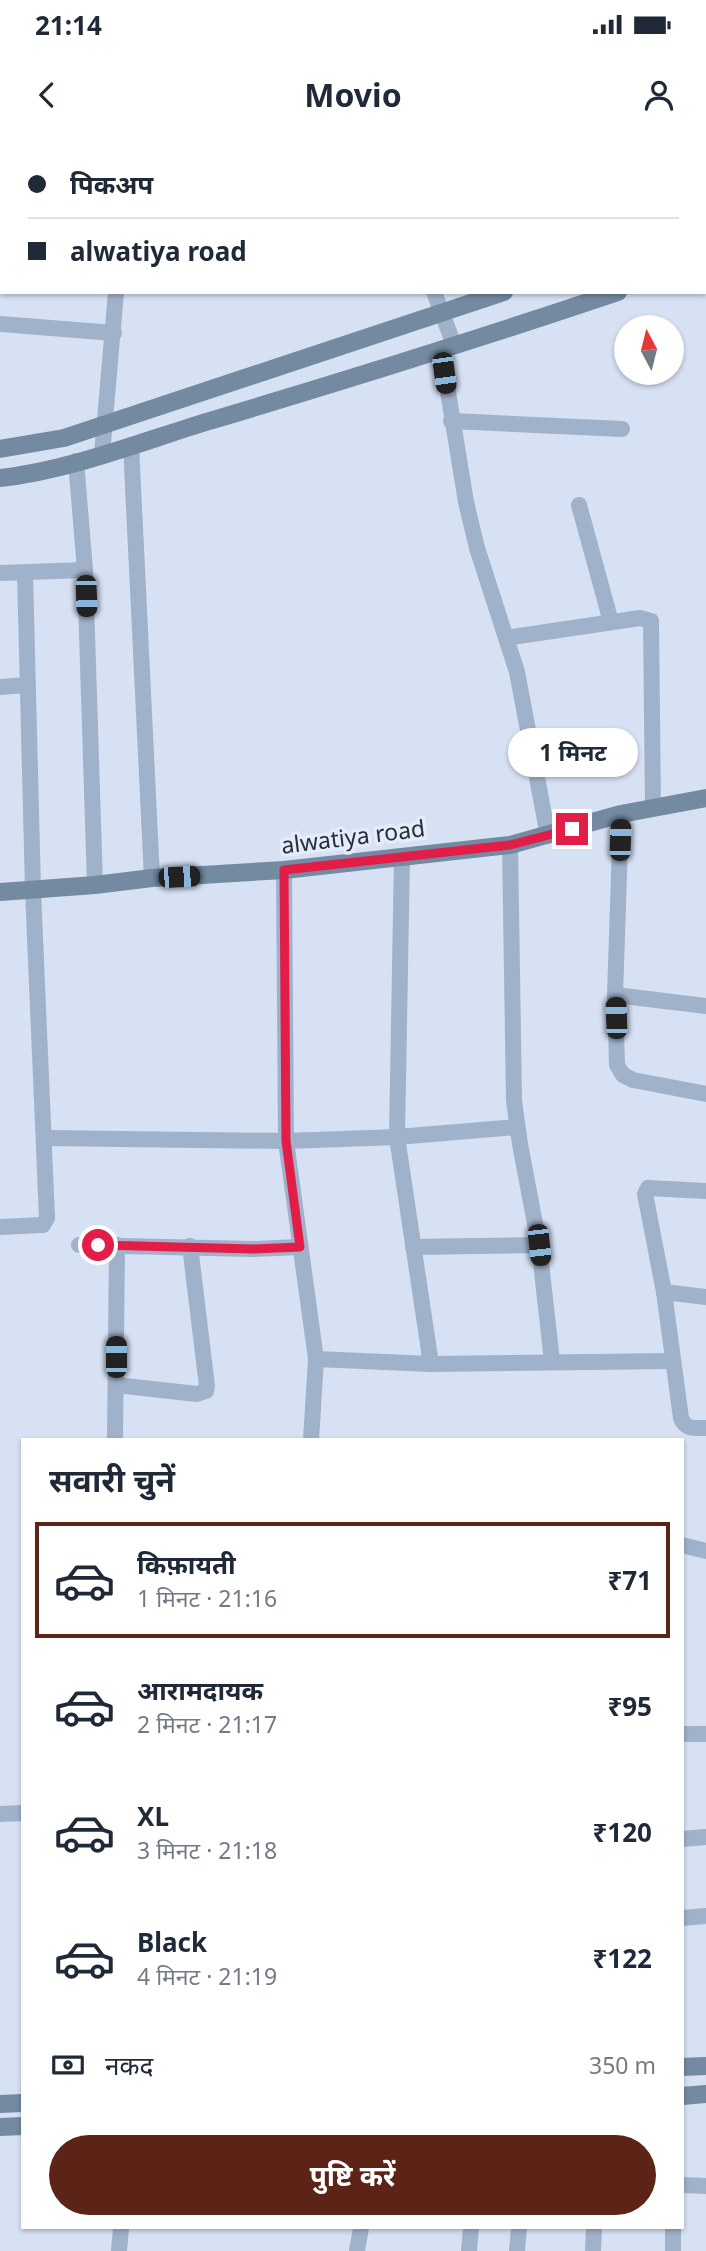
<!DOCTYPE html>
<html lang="hi">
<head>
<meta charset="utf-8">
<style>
	:root { --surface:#fff; --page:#f6f6f7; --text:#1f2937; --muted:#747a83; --line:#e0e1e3; --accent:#5c2417 }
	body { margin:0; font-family:"Noto Sans","Noto Sans Devanagari",sans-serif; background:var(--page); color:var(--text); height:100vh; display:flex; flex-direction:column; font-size:26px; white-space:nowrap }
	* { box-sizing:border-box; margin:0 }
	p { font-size:23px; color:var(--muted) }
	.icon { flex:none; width:38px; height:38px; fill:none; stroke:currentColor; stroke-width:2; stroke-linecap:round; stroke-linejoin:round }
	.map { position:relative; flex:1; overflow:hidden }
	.panel { position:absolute; left:21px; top:1298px; width:663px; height:791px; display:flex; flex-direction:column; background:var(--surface); border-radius:0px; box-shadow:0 2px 5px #0004 }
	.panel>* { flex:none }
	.top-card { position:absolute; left:0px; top:0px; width:707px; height:154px; box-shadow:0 2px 5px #0004; display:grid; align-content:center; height:154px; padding:0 28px; background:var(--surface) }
	.needle { width:46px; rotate:353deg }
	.fabs { position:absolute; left:614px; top:175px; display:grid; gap:14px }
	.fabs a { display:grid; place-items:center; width:70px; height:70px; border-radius:50%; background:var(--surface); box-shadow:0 2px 5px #0004; font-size:35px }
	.end { position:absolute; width:32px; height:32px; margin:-16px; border:9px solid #e11d48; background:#fff; box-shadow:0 0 0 4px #fff }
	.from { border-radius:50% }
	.bubble { position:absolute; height:49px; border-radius:24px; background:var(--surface); box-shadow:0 2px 5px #0004; font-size:23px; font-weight:700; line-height:49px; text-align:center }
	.car { position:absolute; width:21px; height:42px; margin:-21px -10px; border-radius:9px; box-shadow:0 0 5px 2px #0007; background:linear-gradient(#222 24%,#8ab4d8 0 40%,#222 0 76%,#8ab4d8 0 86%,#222 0) }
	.top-card b { display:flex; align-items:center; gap:24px; height:66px; font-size:26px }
	.top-card b+b { border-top:2px solid var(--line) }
	.top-card i { width:18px; height:18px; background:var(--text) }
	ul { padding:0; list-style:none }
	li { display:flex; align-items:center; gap:21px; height:116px; margin:0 14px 10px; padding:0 14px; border:4px solid transparent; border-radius:0px }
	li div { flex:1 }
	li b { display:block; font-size:26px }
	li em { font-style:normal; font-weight:700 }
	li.selected { border-color:var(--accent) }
	li>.icon { width:63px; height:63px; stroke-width:1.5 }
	h2 { padding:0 28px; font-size:32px; line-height:84px }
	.pay { display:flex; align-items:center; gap:18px; height:77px; padding:0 28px; font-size:26px }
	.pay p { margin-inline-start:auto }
	.button { display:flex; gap:14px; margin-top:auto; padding:14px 28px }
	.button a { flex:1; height:80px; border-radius:42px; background:var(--accent); color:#fff; font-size:28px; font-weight:700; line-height:80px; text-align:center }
	.status { display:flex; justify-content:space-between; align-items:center; height:49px; padding:0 35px; background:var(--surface); direction:ltr }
	.status svg { height:19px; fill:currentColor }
	header { display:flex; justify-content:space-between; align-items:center; height:91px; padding:0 28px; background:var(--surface); font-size:32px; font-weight:700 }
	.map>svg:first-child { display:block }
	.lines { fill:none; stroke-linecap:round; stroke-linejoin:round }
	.street { stroke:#a0b1ca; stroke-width:16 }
	.secondary { stroke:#738aa0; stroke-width:18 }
	.route { stroke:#e11d48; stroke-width:9 }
	.labels { text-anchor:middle; stroke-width:7; stroke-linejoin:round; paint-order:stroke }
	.street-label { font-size:23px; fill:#252f36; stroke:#e4ebfb }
</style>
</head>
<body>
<div class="status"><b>21:14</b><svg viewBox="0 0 49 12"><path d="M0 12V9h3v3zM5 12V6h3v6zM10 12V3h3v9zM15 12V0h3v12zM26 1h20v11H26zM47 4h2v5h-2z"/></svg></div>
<header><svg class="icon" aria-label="back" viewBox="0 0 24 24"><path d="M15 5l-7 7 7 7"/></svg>Movio<svg class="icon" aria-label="person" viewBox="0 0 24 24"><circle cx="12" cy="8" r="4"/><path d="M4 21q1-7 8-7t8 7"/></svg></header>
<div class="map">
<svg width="706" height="2111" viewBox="0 0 706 2111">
	<rect width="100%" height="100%" fill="#d7e1f4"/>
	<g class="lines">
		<g class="street">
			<path d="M305 0V2"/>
			<path d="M123 2 124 0"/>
			<path d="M434 152 454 205"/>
			<path d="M0 184 114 193"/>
			<path d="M441 209 466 362 477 408 517 532 548 696"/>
			<path d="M451 281 622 289"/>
			<path d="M131 305 152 738"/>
			<path d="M102 314 116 152"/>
			<path d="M76 321 85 430 95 745"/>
			<path d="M579 365 611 482"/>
			<path d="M0 433 85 430"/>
			<path d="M506 498 640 478 651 481 653 668"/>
			<path d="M0 547 27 545"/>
			<path d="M621 674 615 855 617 925 623 935 633 940 706 954"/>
			<path d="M510 705 514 961 520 1004 539 1105 552 1221"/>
			<path d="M402 716 397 997 431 1224"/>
			<path d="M284 730 286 1001 316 1219 311 1300"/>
			<path d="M615 855 706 866"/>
			<path d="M44 998 286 1001 397 997 517 987"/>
			<path d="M706 1051 648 1048 645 1054 664 1152 681 1278C685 1290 695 1288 706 1288"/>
			<path d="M0 1087 43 1085 47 1078 33 750 25 433"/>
			<path d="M79 1105 253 1109 300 1107"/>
			<path d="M413 1107 539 1105"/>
			<path d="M664 1152 706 1157"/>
			<path d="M316 1219 431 1224 672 1221"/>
			<path d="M116 1245 197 1254 206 1251 207 1246 190 1106"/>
			<path d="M115 1300 117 1105"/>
			<path d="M682 1405 706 1411"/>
			<path d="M682 1594H706"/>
			<path d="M0 1674 23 1673"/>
			<path d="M682 1699 706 1697"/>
			<path d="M682 1778 706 1776"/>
			<path d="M682 2045 706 2046"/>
			<path d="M673 2088V2111"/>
			<path d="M119 2111 121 2088"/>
			<path d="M357 2111 361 2088"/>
			<path d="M469 2111 471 2088"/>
			<path d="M517 2111 519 2088"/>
			<path d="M593 2111 594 2088"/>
		</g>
		<g class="secondary">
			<path d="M705 85H706"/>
			<path d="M705 123H706"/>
			<path d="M0 309 64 298 504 152"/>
			<path d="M0 338C67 331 141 302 206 282 344 241 481 198 618 152"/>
			<path d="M0 752 95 745 152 738 284 730 510 705 621 674 706 658"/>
			<path d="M682 1927 706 1926"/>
			<path d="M682 1956 706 1954"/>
			<path d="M0 1964 23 1963"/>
			<path d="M0 1987 23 1986"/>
		</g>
	</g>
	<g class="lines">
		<path class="route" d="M98 1105 253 1109 300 1107 286 1001 284 730 510 705 572 689"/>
	</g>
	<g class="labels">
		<g class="street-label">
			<text transform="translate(353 697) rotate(-7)" y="8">alwatiya road</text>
		</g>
	</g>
</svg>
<div class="fabs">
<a><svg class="needle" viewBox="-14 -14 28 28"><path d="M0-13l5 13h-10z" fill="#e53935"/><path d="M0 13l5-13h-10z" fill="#747a83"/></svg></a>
</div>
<i class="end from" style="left:98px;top:1105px"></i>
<i class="end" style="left:572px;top:689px"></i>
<div class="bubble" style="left:508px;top:588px;width:130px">1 मिनट</div>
<i class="car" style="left:444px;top:233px;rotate:172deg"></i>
<i class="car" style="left:86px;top:456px;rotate:178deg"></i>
<i class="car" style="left:620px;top:700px;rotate:2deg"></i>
<i class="car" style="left:179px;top:737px;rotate:87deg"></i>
<i class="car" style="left:616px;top:878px;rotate:358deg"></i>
<i class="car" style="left:539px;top:1105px;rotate:174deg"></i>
<i class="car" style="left:116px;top:1217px;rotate:0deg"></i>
<div class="top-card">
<b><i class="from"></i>पिकअप</b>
<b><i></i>alwatiya road</b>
</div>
<section class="panel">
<h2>सवारी चुनें</h2>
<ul>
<li class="selected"><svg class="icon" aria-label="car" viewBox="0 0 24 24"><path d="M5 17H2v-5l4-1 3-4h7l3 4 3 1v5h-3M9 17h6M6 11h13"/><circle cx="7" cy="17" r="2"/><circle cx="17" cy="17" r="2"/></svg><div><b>किफ़ायती</b><p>1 मिनट · 21:16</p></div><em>₹71</em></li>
<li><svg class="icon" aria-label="car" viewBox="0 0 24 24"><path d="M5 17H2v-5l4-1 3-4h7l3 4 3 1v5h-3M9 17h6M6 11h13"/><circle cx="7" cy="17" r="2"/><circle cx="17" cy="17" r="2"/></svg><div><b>आरामदायक</b><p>2 मिनट · 21:17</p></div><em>₹95</em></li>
<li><svg class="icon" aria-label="car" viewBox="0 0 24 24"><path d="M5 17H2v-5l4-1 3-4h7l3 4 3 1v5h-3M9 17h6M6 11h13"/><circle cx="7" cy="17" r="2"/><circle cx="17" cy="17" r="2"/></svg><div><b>XL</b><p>3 मिनट · 21:18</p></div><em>₹120</em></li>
<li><svg class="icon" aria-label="car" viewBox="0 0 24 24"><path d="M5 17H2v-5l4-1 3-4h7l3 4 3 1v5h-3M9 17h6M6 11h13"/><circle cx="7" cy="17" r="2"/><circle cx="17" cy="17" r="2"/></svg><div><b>Black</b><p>4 मिनट · 21:19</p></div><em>₹122</em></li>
</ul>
<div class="pay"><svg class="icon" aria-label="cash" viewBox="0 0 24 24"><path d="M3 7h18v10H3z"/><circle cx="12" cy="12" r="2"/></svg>नकद<p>350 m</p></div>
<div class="button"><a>पुष्टि करें</a></div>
</section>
</div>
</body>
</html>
